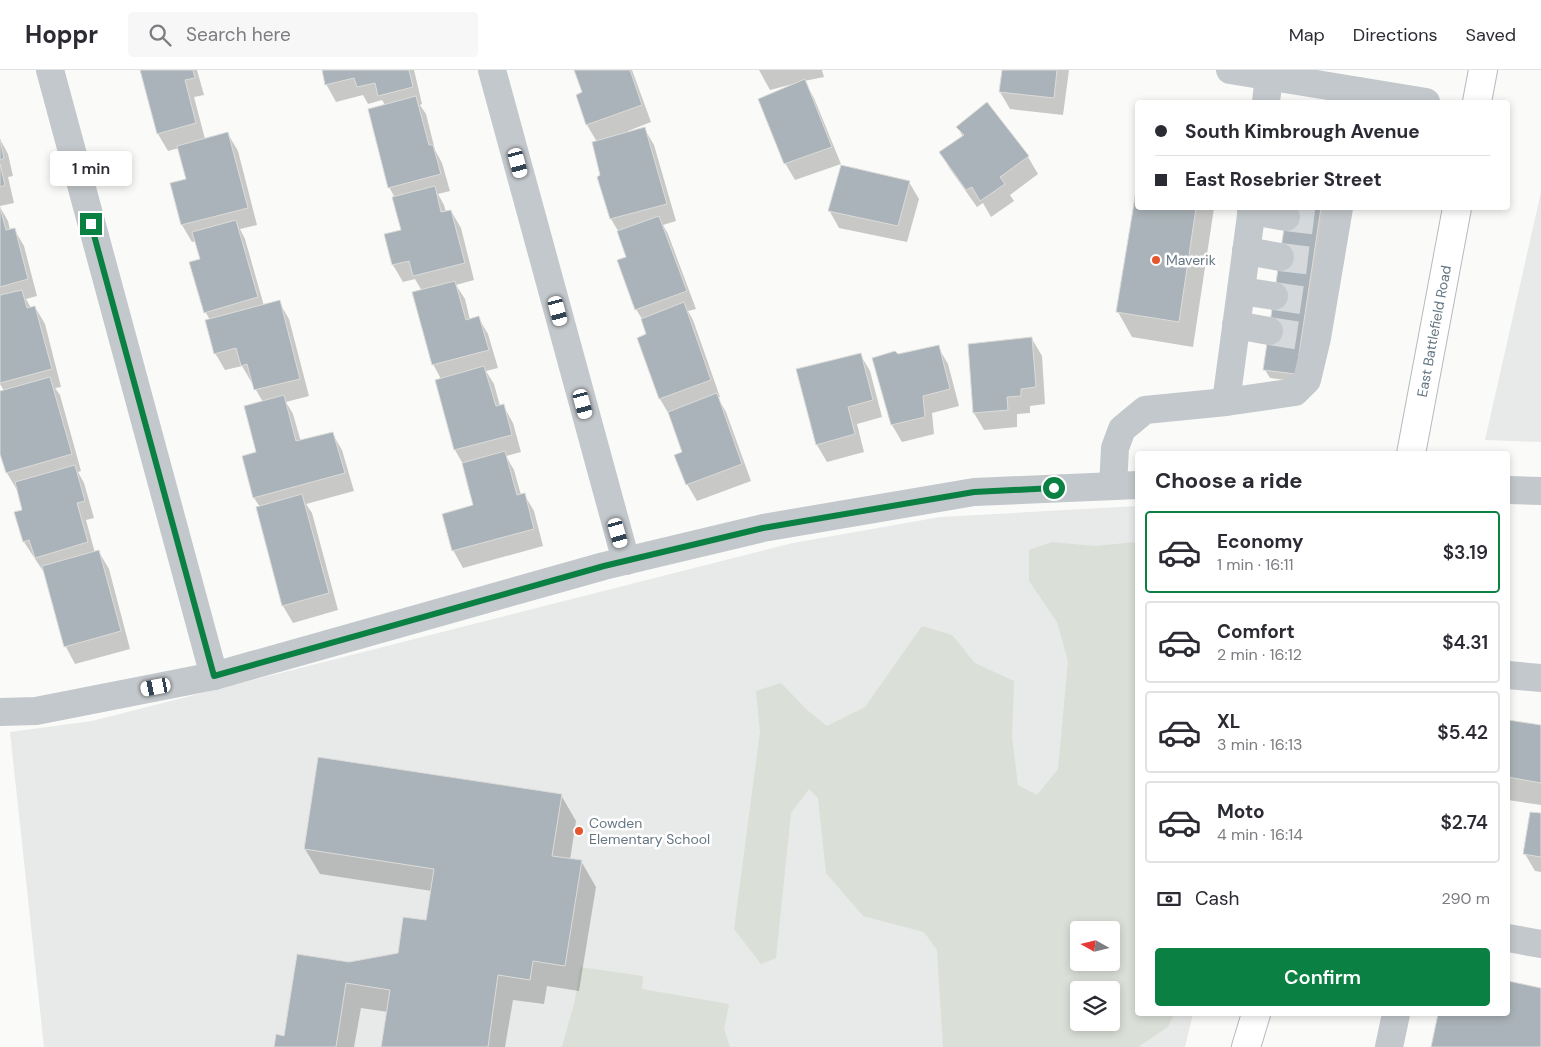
<!DOCTYPE html>
<html lang="en">
<head>
<meta charset="utf-8">
<style>
	:root { --surface:#fff; --page:#f7f7f7; --text:#2b2b33; --muted:#7c7c81; --line:#e1e1e2; --accent:#0b8043 }
	body { margin:0; font-family:"DM Sans",sans-serif; background:var(--page); color:var(--text); height:100vh; display:flex; flex-direction:column; font-size:19px; white-space:nowrap }
	* { box-sizing:border-box; margin:0 }
	p { font-size:16px; color:var(--muted) }
	.icon { flex:none; width:28px; height:28px; fill:none; stroke:currentColor; stroke-width:2; stroke-linecap:round; stroke-linejoin:round }
	.map { position:relative; flex:1; overflow:hidden }
	.drawer { position:absolute; left:1135px; top:381px; width:375px; height:565px; display:flex; flex-direction:column; background:var(--surface); border-radius:5px; box-shadow:0 2px 8px #0003 }
	.drawer>* { flex:none }
	.top-card { position:absolute; left:1135px; top:30px; width:375px; height:110px; border-radius:5px; box-shadow:0 2px 8px #0003; display:grid; align-content:center; height:110px; padding:0 20px; background:var(--surface) }
	.needle { width:32px; rotate:278deg }
	.tools { position:absolute; left:1070px; top:851px; display:grid; gap:10px }
	.tools a { display:grid; place-items:center; width:50px; height:50px; border-radius:5px; background:var(--surface); box-shadow:0 2px 8px #0003; font-size:25px }
	.end { position:absolute; width:22px; height:22px; margin:-11px; border:6px solid #0b8043; background:#fff; box-shadow:0 0 0 2px #fff }
	.from { border-radius:50% }
	.bubble { position:absolute; height:35px; border-radius:5px; background:var(--surface); box-shadow:0 2px 8px #0003; font-size:16px; font-weight:600; line-height:35px; text-align:center }
	.car { position:absolute; width:15px; height:30px; margin:-15px -8px; border-radius:6px; box-shadow:0 0 4px 1px #0007; background:linear-gradient(#fff 24%,#345 0 40%,#fff 0 76%,#345 0 86%,#fff 0) }
	.top-card b { display:flex; align-items:center; gap:18px; height:48px; font-size:19px }
	.top-card b+b { border-top:1px solid var(--line) }
	.top-card i { width:12px; height:12px; background:var(--text) }
	ul { padding:0; list-style:none }
	li { display:flex; align-items:center; gap:15px; height:82px; margin:0 10px 8px; padding:0 10px; border:2px solid var(--line); border-radius:5px }
	li div { flex:1 }
	li b { display:block; font-size:19px }
	li em { font-style:normal; font-weight:600 }
	li.current { border-color:var(--accent) }
	li>.icon { width:45px; height:45px; stroke-width:1.5 }
	h2 { padding:0 20px; font-size:22px; line-height:60px }
	.pay { display:flex; align-items:center; gap:12px; height:55px; padding:0 20px; font-size:19px }
	.pay p { margin-inline-start:auto }
	.cta { display:flex; gap:10px; margin-top:auto; padding:10px 20px }
	.cta a { flex:1; height:58px; border-radius:5px; background:var(--accent); color:#fff; font-size:20px; font-weight:600; line-height:58px; text-align:center }
	header { display:flex; align-items:center; gap:30px; box-sizing:border-box; height:70px; padding:0 25px; background:var(--surface); border-bottom:1px solid var(--line) }
	header strong { font-size:24px }
	nav { display:flex; gap:28px; margin-inline-start:auto; font-size:18px }
	.search { width:350px; height:45px; background:var(--page); display:flex; align-items:center; gap:12px; box-sizing:border-box; padding:0 18px; border-radius:5px; color:var(--muted); font-size:19px }
	.map>svg:first-child { display:block }
	.built { fill:#e8e9e9; fill-rule:evenodd }
	.green { fill:#dadfd7; fill-rule:evenodd }
	.shadow { fill:#0003 }
	.building { fill:#aab3b9; stroke:#dcdcda }
	.lines { fill:none; stroke-linecap:round; stroke-linejoin:round }
	.minor-tunnel { stroke:#d5d9db; stroke-width:28; stroke-dasharray:28 14; stroke-linecap:butt }
	.major-casing { stroke:#b5babe; stroke-width:30 }
	.minor { stroke:#c3c8cc; stroke-width:28 }
	.major { stroke:#fff; stroke-width:28 }
	.route { stroke:#0b8043; stroke-width:6 }
	.poi-dot { fill:#e4572e; stroke:#fff; stroke-width:2 }
	.labels { text-anchor:middle; stroke-width:5; stroke-linejoin:round; paint-order:stroke }
	.poi-label { font-size:14px; fill:#657683; stroke:#fff; text-anchor:start }
	.street-label { font-size:14px; fill:#657683; stroke:#fff }
</style>
</head>
<body>
<header>
<strong>Hoppr</strong>
<div class="search"><svg class="icon" aria-label="search" viewBox="0 0 24 24"><circle cx="10" cy="10" r="6"/><path d="M15 15l6 6"/></svg>Search here</div>
<nav><a>Map</a><a>Directions</a><a>Saved</a></nav>
</header>
<div class="map">
<svg width="1541" height="977" viewBox="0 0 1541 977">
	<rect width="100%" height="100%" fill="#fafaf8"/>
	<g class="built">
		<path d="M1541 122V372L1485 370Z"/>
		<path d="M1137 436 1138 944H1193L1185 977H44L10 662 92 651 793 473 940 447ZM1079 860H1111V892H1079ZM1079 920H1111V952H1079Z"/>
	</g>
	<g class="green">
		<path d="M1052 472 1094 476 1137 472 1138 944H1174L1168 957 1138 977H943L937 880 924 862 863 846 826 803 818 728 809 719 791 743 776 888 761 894 734 859 760 662 756 621 781 613 807 640 827 656 865 637 922 556 952 565 975 593 1014 611 1012 667 1018 715 1037 725 1058 699 1068 591 1057 552 1029 511V480ZM1079 860H1111V892H1079ZM1079 920H1111V952H1079Z"/>
		<path d="M580 897 643 906 642 919 729 934 724 959 730 977H562L575 930Z"/>
	</g>
	<g class="shadow">
		<path d="M141 0H197L204 25 194 27 205 69 228 64 238 81 257 155 240 159 245 169 264 236 279 232 289 249 309 326 286 332 293 344 301 372 332 363 342 380 354 421 306 434 312 443 338 540 293 553 283 536 260 437 254 428 244 387 258 383 263 332 256 320 254 312 252 313 242 296 225 300 215 283 210 250 206 243 191 193 202 190 196 171 192 172 182 155 188 110 179 78 168 81 158 64Z"/>
		<path d="M323 0H414L422 34 420 35 426 44 435 80 442 93 450 121 438 124 444 135 446 142 451 141 461 158 474 210 456 215 465 229 470 250 478 247 488 264 498 298 486 301 494 314 500 336 503 335 513 353 521 382 506 386 514 400 521 425 524 424 534 441 543 476 463 498 453 480 474 436 463 394 455 380 437 310 441 309 433 294 422 221 415 209 403 212 393 195 402 161 395 128 389 117 385 35 382 30 368 34 363 25 336 32 326 14Z"/>
		<path d="M575 0H632L651 52 628 61V63L644 58 654 75 676 151 663 155 668 164 696 239 688 241 693 250 720 327 718 328 726 342 751 411 697 431 687 414 684 382 670 346 660 329 638 269 647 264 642 249 636 239 627 188 620 164 611 149 602 105 597 72 587 55 577 26 584 23Z"/>
		<path d="M759 0H822L824 7 804 11 814 28 841 94 795 110 785 93 793 14 770 20Z"/>
		<path d="M1003 0H1069L1063 45 1010 39 1000 22Z"/>
		<path d="M987 34 1028 87 1038 104 1010 125 1014 131 991 147 983 133 977 137 950 99 940 82 963 67 958 58Z"/>
		<path d="M0 69 8 84 13 106 8 107 14 133 0 136Z"/>
		<path d="M909 112 919 129 907 172 839 158 829 140Z"/>
		<path d="M0 137 8 151 10 160 14 159 24 176 37 226 26 229 31 238 35 237 45 254 61 317 55 318 60 325 81 401 78 402 84 413 94 448 86 450 95 483 99 482 109 499 130 579 75 594 66 577 45 504 24 472 16 443 24 440 18 420H17L7 403 0 379V323L4 321 0 314Z"/>
		<path d="M1138 138H1214L1193 277 1132 267 1118 242Z"/>
		<path d="M1289 138H1326L1300 312 1270 308 1265 300Z"/>
		<path d="M1032 269 1042 286 1045 334 1030 336V343L1017 344V357L984 360 974 343Z"/>
		<path d="M938 277 948 294 959 336 932 343 934 364 902 372 892 355 874 289Z"/>
		<path d="M860 284 870 301 882 347 857 354 864 382 827 392 817 375 798 300Z"/>
		<path d="M1508 651 1541 656V735L1508 730Z"/>
		<path d="M561 725 576 751 570 790 581 791 596 817 579 921 547 916 544 934 513 930 505 977H382L388 942 361 938 354 977H275L349 893 399 884 428 852 432 821 320 804 305 779Z"/>
		<path d="M1541 745V802L1535 801 1525 784Z"/>
		<path d="M1508 912 1541 919V977H1433L1439 944H1508Z"/>
	</g>
	<g class="building">
		<path d="M140 0H193L195 8 185 10 196 53 157 64Z"/>
		<path d="M322 0H409L413 17 378 26 375 13 357 17 354 8 325 15Z"/>
		<path d="M574 0H630L642 35 586 55 576 25 582 22Z"/>
		<path d="M1002 0H1057L1054 28 999 22Z"/>
		<path d="M805 9 832 77 784 94 758 29Z"/>
		<path d="M416 26 429 75H433L441 104 388 118 368 39Z"/>
		<path d="M987 32 1029 86 1000 107 1005 114 980 131 972 117 966 120 939 82 964 65 956 57Z"/>
		<path d="M645 57 667 134 610 149 597 107 600 105 592 72Z"/>
		<path d="M228 62 248 138 181 155 170 113 186 109 177 76Z"/>
		<path d="M0 69 4 88 0 90Z"/>
		<path d="M0 94 5 115 0 117Z"/>
		<path d="M841 95 910 111 898 156 828 141Z"/>
		<path d="M1138 109V138H1196L1179 252 1116 242Z"/>
		<path d="M435 116 441 142 451 140 465 193 413 206 409 191 392 195 384 164 401 160 392 127Z"/>
		<path d="M0 137 6 160 15 158 28 209 0 217Z"/>
		<path d="M1287 138H1321L1296 304 1263 300Z"/>
		<path d="M659 146 687 221 635 240 617 190 626 187 617 161Z"/>
		<path d="M236 150 258 227 204 243 189 192 200 189 192 162Z"/>
		<path d="M455 211 466 250 479 246 489 280 432 295 412 222Z"/>
		<path d="M22 220 27 238 35 236 52 299 0 313V225Z"/>
		<path d="M280 230 300 309 254 320 247 294 241 296 236 278 214 284 205 250Z"/>
		<path d="M684 232 711 310 659 329 637 268 646 264 641 249Z"/>
		<path d="M1032 267 1036 317 1021 319V326L1007 327 1008 340 973 343 968 274Z"/>
		<path d="M939 275 950 319 923 326 925 347 891 355 872 288 895 281 898 284Z"/>
		<path d="M861 283 873 330 848 337 855 364 816 375 796 299Z"/>
		<path d="M484 296 496 336 504 334 512 365 454 380 435 310Z"/>
		<path d="M50 307 72 384 6 403 0 384V321Z"/>
		<path d="M717 323 742 394 686 415 674 385 682 382 668 342Z"/>
		<path d="M284 325 296 371 333 362 345 403 253 428 242 386 256 382 244 336Z"/>
		<path d="M505 381 517 425 525 423 534 459 452 481 442 444 473 435 462 393Z"/>
		<path d="M75 395 85 431 77 433 88 472 35 488 29 470 23 472 14 442 22 440 15 412Z"/>
		<path d="M302 424 329 523 282 536 256 437Z"/>
		<path d="M99 480 121 561 64 577 42 496Z"/>
		<path d="M1508 650 1541 655V713L1508 707Z"/>
		<path d="M318 687 562 724 552 786 582 790 565 896 533 891 530 910 498 905 488 977H381L390 920 346 913 336 977H274L276 964 284 966 297 884 349 892 398 883 403 847 426 850 434 799 304 779Z"/>
		<path d="M1530 742 1541 743V787L1523 784Z"/>
		<path d="M1508 911 1541 918V977H1431L1438 944H1508Z"/>
	</g>
	<g class="lines">
		<g class="minor-tunnel">
			<path d="M1286 147 1318 151"/>
			<path d="M1280 187 1313 191"/>
			<path d="M1274 226 1307 231"/>
			<path d="M1269 261 1301 266"/>
		</g>
		<g class="major-casing">
			<g id="major">
				<path d="M1477 32 1483 0"/>
				<path id="s1" d="M1411 384 1457 138"/>
				<path d="M1246 977 1256 944"/>
			</g>
		</g>
		<g class="minor">
			<path d="M50 0 214 606"/>
			<path d="M492 0 626 491"/>
			<path d="M1230 0 1359 21"/>
			<path d="M1266 32 1269 6"/>
			<path d="M1357 32 1359 21 1426 32"/>
			<path d="M1251 141 1286 147"/>
			<path d="M1246 181 1280 187"/>
			<path d="M1241 221 1274 226"/>
			<path d="M1236 255 1269 261"/>
			<path d="M1226 332 1252 138"/>
			<path d="M1113 416 1115 378 1122 359 1145 340 1226 332 1295 322 1307 310 1317 268 1339 138"/>
			<path d="M1508 420 1541 421"/>
			<path d="M1508 605 1541 608"/>
			<path d="M0 642 36 641 214 606 604 496 763 458 974 422 1138 415"/>
			<path d="M1508 868 1541 874"/>
			<path d="M1389 977 1396 944"/>
		</g>
		<use href="#major" class="major"/>
	</g>
	<g class="lines">
		<path class="route" d="M91 154 214 606 604 496 763 458 974 422 1054 418"/>
	</g>
	<g class="poi-dot">
		<circle cx="1156" cy="190" r="5"/>
		<circle cx="579" cy="761" r="5"/>
	</g>
	<g class="labels">
		<g class="poi-label">
			<text x="1166" y="195">Maverik</text>
			<text x="589" y="758">Cowden<tspan x="589" dy="16">Elementary School</tspan></text>
		</g>
		<g class="street-label">
			<text dy="5" stroke="none"><textPath href="#s1" startOffset="125">East Battlefield Road</textPath></text>
		</g>
	</g>
</svg>
<div class="tools">
<a><svg class="needle" viewBox="-14 -14 28 28"><path d="M0-13l5 13h-10z" fill="#e53935"/><path d="M0 13l5-13h-10z" fill="#7c7c81"/></svg></a>
<a><svg class="icon" aria-label="layers" viewBox="0 0 24 24"><path d="M12 4l9 5-9 5-9-5zM3 14l9 5 9-5"/></svg></a>
</div>
<i class="end from" style="left:1054px;top:418px"></i>
<i class="end" style="left:91px;top:154px"></i>
<div class="bubble" style="left:50px;top:81px;width:82px">1 min</div>
<i class="car" style="left:518px;top:93px;rotate:165deg"></i>
<i class="car" style="left:558px;top:241px;rotate:165deg"></i>
<i class="car" style="left:583px;top:334px;rotate:165deg"></i>
<i class="car" style="left:618px;top:463px;rotate:164deg"></i>
<i class="car" style="left:156px;top:617px;rotate:259deg"></i>
<div class="top-card">
<b><i class="from"></i>South Kimbrough Avenue</b>
<b><i></i>East Rosebrier Street</b>
</div>
<section class="drawer">
<h2>Choose a ride</h2>
<ul>
<li class="current"><svg class="icon" aria-label="car" viewBox="0 0 24 24"><path d="M5 17H2v-5l4-1 3-4h7l3 4 3 1v5h-3M9 17h6M6 11h13"/><circle cx="7" cy="17" r="2"/><circle cx="17" cy="17" r="2"/></svg><div><b>Economy</b><p>1 min · 16:11</p></div><em>$3.19</em></li>
<li><svg class="icon" aria-label="car" viewBox="0 0 24 24"><path d="M5 17H2v-5l4-1 3-4h7l3 4 3 1v5h-3M9 17h6M6 11h13"/><circle cx="7" cy="17" r="2"/><circle cx="17" cy="17" r="2"/></svg><div><b>Comfort</b><p>2 min · 16:12</p></div><em>$4.31</em></li>
<li><svg class="icon" aria-label="car" viewBox="0 0 24 24"><path d="M5 17H2v-5l4-1 3-4h7l3 4 3 1v5h-3M9 17h6M6 11h13"/><circle cx="7" cy="17" r="2"/><circle cx="17" cy="17" r="2"/></svg><div><b>XL</b><p>3 min · 16:13</p></div><em>$5.42</em></li>
<li><svg class="icon" aria-label="car" viewBox="0 0 24 24"><path d="M5 17H2v-5l4-1 3-4h7l3 4 3 1v5h-3M9 17h6M6 11h13"/><circle cx="7" cy="17" r="2"/><circle cx="17" cy="17" r="2"/></svg><div><b>Moto</b><p>4 min · 16:14</p></div><em>$2.74</em></li>
</ul>
<div class="pay"><svg class="icon" aria-label="cash" viewBox="0 0 24 24"><path d="M3 7h18v10H3z"/><circle cx="12" cy="12" r="2"/></svg>Cash<p>290 m</p></div>
<div class="cta"><a>Confirm</a></div>
</section>
</div>
</body>
</html>
